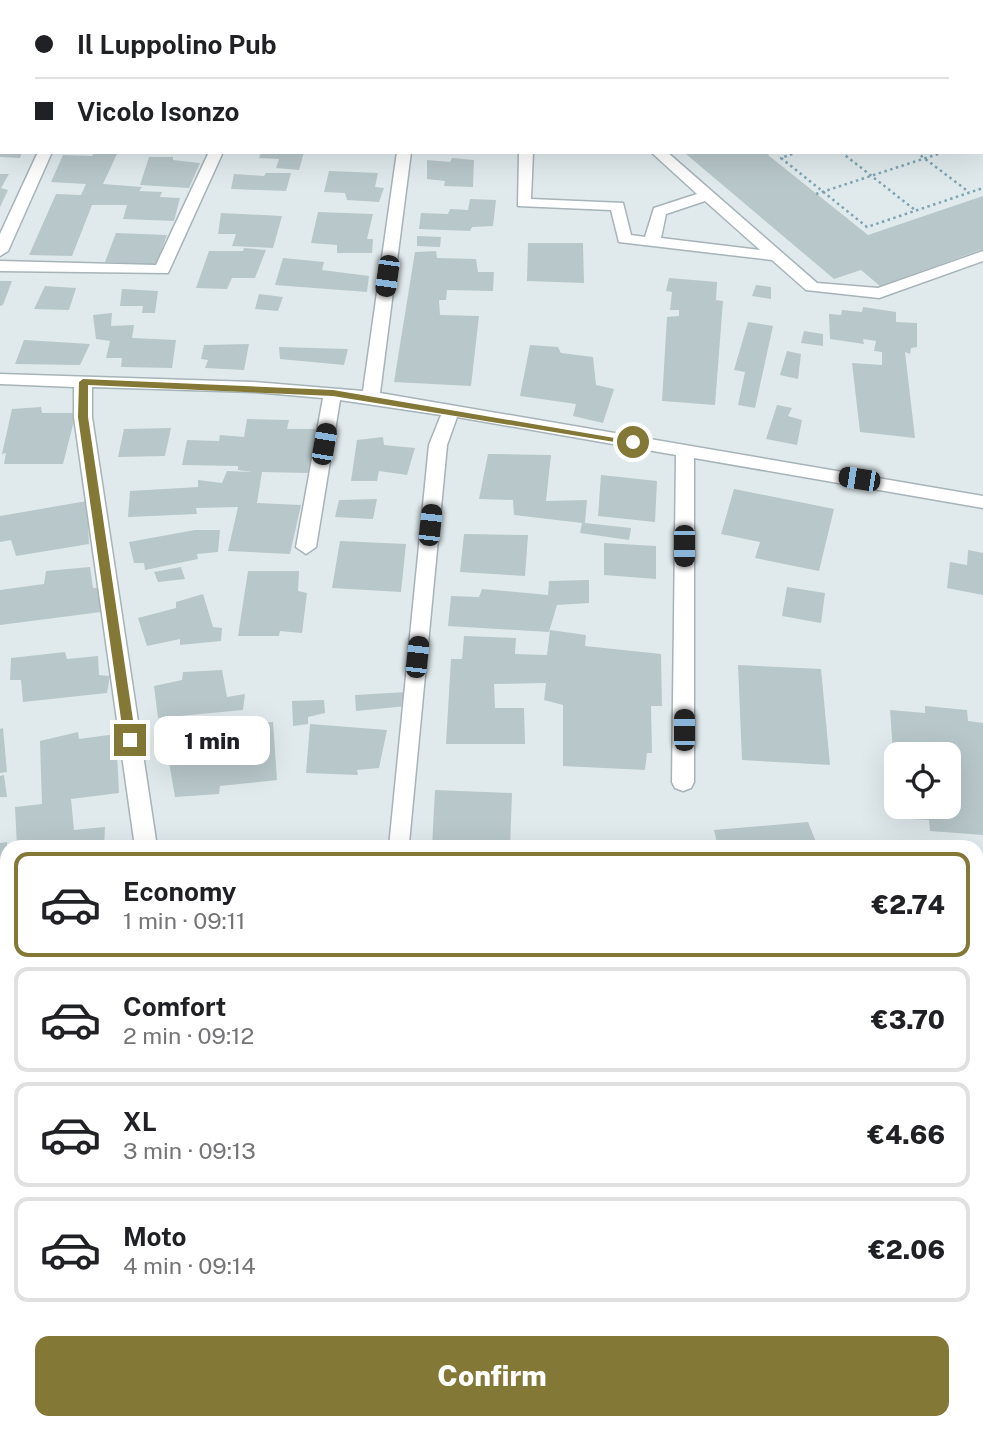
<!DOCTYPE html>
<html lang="en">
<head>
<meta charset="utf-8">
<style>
	:root { --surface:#fff; --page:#f2f2f2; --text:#202124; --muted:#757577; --line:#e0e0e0; --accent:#837836 }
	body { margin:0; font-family:"Public Sans",sans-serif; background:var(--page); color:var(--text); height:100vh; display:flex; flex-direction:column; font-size:26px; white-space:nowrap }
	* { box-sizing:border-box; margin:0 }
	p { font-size:23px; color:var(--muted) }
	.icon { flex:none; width:38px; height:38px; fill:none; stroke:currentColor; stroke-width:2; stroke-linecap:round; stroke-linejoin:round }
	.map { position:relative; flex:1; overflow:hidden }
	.panel { position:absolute; left:0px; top:840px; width:984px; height:590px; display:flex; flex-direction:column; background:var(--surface); border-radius:21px 21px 0 0; box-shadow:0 7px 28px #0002 }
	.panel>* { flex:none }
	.hud { position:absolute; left:0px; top:0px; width:984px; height:154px; box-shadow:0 7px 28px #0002; display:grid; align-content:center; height:154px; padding:0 35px; background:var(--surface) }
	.controls { position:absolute; left:884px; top:742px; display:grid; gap:14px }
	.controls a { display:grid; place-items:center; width:77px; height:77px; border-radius:14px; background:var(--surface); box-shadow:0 7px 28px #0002; font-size:35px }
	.end { position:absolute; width:32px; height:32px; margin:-16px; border:9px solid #837836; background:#fff; box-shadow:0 0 0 4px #fff }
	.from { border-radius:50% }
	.bubble { position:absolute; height:49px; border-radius:14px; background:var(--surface); box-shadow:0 7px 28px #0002; font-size:23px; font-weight:800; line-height:49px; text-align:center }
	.car { position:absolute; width:21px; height:42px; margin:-21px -10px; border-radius:9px; box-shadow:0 0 5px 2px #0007; background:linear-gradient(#222 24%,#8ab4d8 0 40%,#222 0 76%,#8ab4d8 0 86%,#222 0) }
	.hud b { display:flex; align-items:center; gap:24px; height:66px; font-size:26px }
	.hud b+b { border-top:2px solid var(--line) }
	.hud i { width:18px; height:18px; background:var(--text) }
	ul { padding:12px 0 0; list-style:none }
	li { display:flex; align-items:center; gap:21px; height:105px; margin:0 14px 10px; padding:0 21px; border:4px solid var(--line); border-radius:14px }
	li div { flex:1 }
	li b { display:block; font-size:26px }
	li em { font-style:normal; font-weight:800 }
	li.selected { border-color:var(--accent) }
	li>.icon { width:63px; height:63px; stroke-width:1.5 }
	.action { display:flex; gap:14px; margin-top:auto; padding:14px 35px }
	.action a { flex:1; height:80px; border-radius:14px; background:var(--accent); color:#fff; font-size:28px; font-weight:800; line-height:80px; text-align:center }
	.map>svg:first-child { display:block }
	.green { fill:#b7e0db }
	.building { fill:#b8c7ca }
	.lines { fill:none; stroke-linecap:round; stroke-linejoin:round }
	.minor-casing { stroke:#a6b3b8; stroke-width:3 }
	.major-casing { stroke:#c0c6c9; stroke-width:3 }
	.path-far1 { stroke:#7ea3b3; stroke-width:2.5; stroke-dasharray:2.5 3.5; stroke-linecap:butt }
	.path { stroke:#7ea3b3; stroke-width:5; stroke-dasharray:4.5 6; stroke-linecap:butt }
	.minor { fill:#fff; fill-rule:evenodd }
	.major { fill:#618ea6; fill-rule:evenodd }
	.route { fill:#837836 }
</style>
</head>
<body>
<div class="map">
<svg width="983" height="1429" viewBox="0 0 983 1429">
	<rect width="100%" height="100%" fill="#e0eaec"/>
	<path class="green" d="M658 1423H830L832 1429H659Z"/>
	<g class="building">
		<path d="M0 152H22L20 158 0 157Z"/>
		<path d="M95 152 117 154 103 184 142 187 139 191 162 192 160 197 180 198 174 221 123 219 127 205H92L72 256 29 255 56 194 81 195 86 184 51 182 63 155 92 156Z"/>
		<path d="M261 152H304L299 170 276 168 279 159 259 158Z"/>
		<path d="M693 152H773L768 155 868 235 983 196V249L880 286 861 270 834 279 686 154Z"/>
		<path d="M149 157H173V160L200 163 189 188 140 185Z"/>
		<path d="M452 158 474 160 473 187 444 186 445 181 427 179V160L450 162Z"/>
		<path d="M329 171 378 173 375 187 384 188 379 202 347 200 345 193 324 192Z"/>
		<path d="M266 173H291L286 191 231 189 234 174 264 176Z"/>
		<path d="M0 174H9L1 188 8 190 0 207Z"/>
		<path d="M470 199 496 200 493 226 472 227 470 231 419 229 421 213 448 214 450 209 468 210Z"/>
		<path d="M318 212 373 214 367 239H373L372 253H337V245L311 243Z"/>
		<path d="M221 213 282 216 273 248 232 246 236 234H218Z"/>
		<path d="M116 233 167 235 156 265 105 262Z"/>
		<path d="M417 236 441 237 440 247 417 246Z"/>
		<path d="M528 243H583L584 283 527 281Z"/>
		<path d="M244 248 266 250 255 278H232L227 289 196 288 209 251H243Z"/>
		<path d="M436 251 437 258 476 259 478 272H494L493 291 447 290 446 300H439L440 315 479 316 471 386 394 382 415 252Z"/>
		<path d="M283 258 324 262 322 270 369 276 367 292 275 285Z"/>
		<path d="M669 278 717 282 716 300 723 301 715 405 662 401 667 317 679 316V310H670L672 292 666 291Z"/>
		<path d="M0 281H12L3 305 0 306Z"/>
		<path d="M756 285 771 287V299L752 296Z"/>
		<path d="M45 286 76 288 69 310 34 309Z"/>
		<path d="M122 289 158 291 155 313H142L143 306H120Z"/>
		<path d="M259 294 283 297 278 311 255 309Z"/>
		<path d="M863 307 896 312V322L917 323V347L911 348 910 354 905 352 915 438 860 432 852 363 882 365V352L874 351 876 341 863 339 864 344 830 339 829 314 841 315 842 310 862 312Z"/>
		<path d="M112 313 111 326 134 325 132 338 176 340 172 368 121 367 122 358H106L110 341 96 339 93 315Z"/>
		<path d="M748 322 773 326 755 408 738 405 745 372 734 370Z"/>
		<path d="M804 331 823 334V346L801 343Z"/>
		<path d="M24 340 90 344 80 365 15 364Z"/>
		<path d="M249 344 244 370 205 368 208 360 201 359 204 345Z"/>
		<path d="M530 345 558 347 561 353 593 357 596 385 614 389 603 423 573 416 576 404 520 396Z"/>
		<path d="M279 347 348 349 344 365 280 359Z"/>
		<path d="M787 351 801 354 798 379 780 375Z"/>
		<path d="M777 405 792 408 788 416 802 420 797 445 766 439Z"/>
		<path d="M41 407 42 413H76L63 464H4L6 453 2 454 12 409Z"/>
		<path d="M247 419 289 420 287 429H317L309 473 262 472 257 503 301 505 290 554 228 551 238 507 196 508 197 514 128 517 130 491 198 487V480L222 483 227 471 252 472 238 470V466L182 465 187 440 219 441 220 435 244 437Z"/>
		<path d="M171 428 165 456 118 457 124 429Z"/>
		<path d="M383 437 384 445 415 448 407 475 379 471 377 481H351L357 440Z"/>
		<path d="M488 454 551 455 546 501 587 500 585 523 631 528 629 540 580 533 582 523 514 515 513 500 479 499Z"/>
		<path d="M601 475 657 481 655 522 598 516Z"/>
		<path d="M734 489 834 509 819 571 755 558 760 542 721 534Z"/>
		<path d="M377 499 373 519 335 517 339 500Z"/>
		<path d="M87 501 89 544 16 556 11 540 0 542V516Z"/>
		<path d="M195 530H220L218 552 197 554 198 559 145 570 144 563H134L129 542Z"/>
		<path d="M464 534 528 535 525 576 460 572Z"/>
		<path d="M340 541 406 544 401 592 332 588Z"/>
		<path d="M604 543 656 546V579L604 575Z"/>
		<path d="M968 550 983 553V595L947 588 950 562 967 565Z"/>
		<path d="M90 567 93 588H102L101 612 0 625V590L44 584 46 571Z"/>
		<path d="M181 567 185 579 158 582 154 572Z"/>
		<path d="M248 571H299L298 591 307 593 302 633 280 631 279 636H238Z"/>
		<path d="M589 580V603L557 605 549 632 448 626 451 596 479 597 482 589 548 595 549 581Z"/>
		<path d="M787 587 825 593 821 623 782 616Z"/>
		<path d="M203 594 213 627 222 628 221 641 180 645V639L147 646 138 618 176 608V602Z"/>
		<path d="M550 630 586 635 585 646 661 654 662 706H651L652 753H647L645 770 563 766V705L544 700 546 683 494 684 495 708H524L525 744H446L451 659H462L464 636 516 638 515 654 547 655Z"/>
		<path d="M65 652 67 659 98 656 99 675 110 676 107 693 23 702 21 680H10L11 658Z"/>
		<path d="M738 665 821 669 830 765 742 760Z"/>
		<path d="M222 670 227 697 245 694 243 710 158 718 154 686 182 680 183 672Z"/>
		<path d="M407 692V706L356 711 355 695Z"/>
		<path d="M324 700 325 713 308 717V724L293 726 292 701Z"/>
		<path d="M925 706 967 710 968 721 983 723V835L930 831 929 820 898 818 897 807H948V754H896L894 766 890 710 925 713Z"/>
		<path d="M273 722 277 780 220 786 219 794 175 797 168 756 238 746V724Z"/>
		<path d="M310 724 387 730 379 768 357 770 358 775 306 773Z"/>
		<path d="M3 728 7 772 0 773V729Z"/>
		<path d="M78 732 79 739 116 734 119 793 71 799 74 830 105 827 104 847H17L15 807 42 804 40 741Z"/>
		<path d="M4 775 7 797H0V776Z"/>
		<path d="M435 790 512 793 510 847H432Z"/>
		<path d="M808 822 818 847H718L714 830Z"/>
		<path d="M7 842V857L0 859V843Z"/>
		<path d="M976 917H983L982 1064 976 1046Z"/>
		<path d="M6 931 7 974 0 976V932Z"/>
		<path d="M7 987V1018L0 1021V989Z"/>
	</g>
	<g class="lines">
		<g class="minor-casing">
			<g id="minor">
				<path d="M476 0H489L490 2H477Z"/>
				<rect x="982" y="64" width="1" height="9"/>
				<path d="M38 152H52L8 251 0 256V234Z"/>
				<path d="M209 152H223L168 273 0 271V261L156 265Z"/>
				<path d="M397 152H411L380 393 983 496V508L694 458V782L691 788 683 791 675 788 672 782 676 455 457 417 447 445 409 843 407 847H389L429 445 441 415 340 400 316 547 306 554 296 547 323 398 253 392 92 387V417L157 847H135L74 417V387L0 384V374L253 382 363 391Z"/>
				<path d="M519 152H533L531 199 623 203 631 235 645 237 654 208 697 194 651 152H667L817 283 878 288 983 251V261L879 298 806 290 772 260 619 242 611 210 518 206ZM705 201 760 250 661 238 666 214Z"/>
				<path d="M7 1090V1114L0 1116V1092Z"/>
				<path d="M976 1214H983V1240L976 1241Z"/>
				<path d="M124 1423H176L173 1429H121Z"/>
				<path d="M365 1423H395L396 1429H366Z"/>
			</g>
		</g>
		<g class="major-casing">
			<g id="major">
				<path d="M958 0H972L973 2H959Z"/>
				<rect x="982" y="7" width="1" height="9"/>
			</g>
		</g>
		<g class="path-far1">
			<path d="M798 152 781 158 867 227 983 188"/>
			<path d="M841 152 915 210"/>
			<path d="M916 152 969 192"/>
			<path d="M816 194 944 152"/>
		</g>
		<g class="path">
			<path d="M976 1312 983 1310"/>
			<path d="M491 1429 517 1423"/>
		</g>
		<use href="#minor" class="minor"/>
		<use href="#major" class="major"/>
	</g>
	<path class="route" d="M83 379 333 390 638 442 633 445 333 396 88 385V417L136 740 130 744 124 740 78 417 79 382Z"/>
</svg>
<div class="controls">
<a><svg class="icon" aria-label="locate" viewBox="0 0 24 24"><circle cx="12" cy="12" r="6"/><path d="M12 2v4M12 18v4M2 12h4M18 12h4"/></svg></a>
</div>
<i class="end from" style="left:633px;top:442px"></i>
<i class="end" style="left:130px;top:740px"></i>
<div class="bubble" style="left:154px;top:716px;width:116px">1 min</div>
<i class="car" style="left:387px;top:276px;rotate:188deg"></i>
<i class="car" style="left:324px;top:444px;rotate:10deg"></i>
<i class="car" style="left:859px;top:479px;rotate:279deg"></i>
<i class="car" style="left:430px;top:525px;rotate:6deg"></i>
<i class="car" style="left:684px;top:546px;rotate:180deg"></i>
<i class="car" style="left:417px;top:657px;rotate:6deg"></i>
<i class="car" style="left:684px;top:730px;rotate:0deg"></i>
<div class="hud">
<b><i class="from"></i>Il Luppolino Pub</b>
<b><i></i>Vicolo Isonzo</b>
</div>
<section class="panel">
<ul>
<li class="selected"><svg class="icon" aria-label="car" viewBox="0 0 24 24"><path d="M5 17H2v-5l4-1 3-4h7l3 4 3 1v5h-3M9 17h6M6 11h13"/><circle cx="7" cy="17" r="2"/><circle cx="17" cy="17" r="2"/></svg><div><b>Economy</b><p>1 min · 09:11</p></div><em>€2.74</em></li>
<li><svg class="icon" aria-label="car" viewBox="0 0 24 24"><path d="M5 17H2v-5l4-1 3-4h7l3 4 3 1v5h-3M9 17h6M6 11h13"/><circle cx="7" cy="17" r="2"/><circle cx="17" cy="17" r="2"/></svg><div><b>Comfort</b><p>2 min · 09:12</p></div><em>€3.70</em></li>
<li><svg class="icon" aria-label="car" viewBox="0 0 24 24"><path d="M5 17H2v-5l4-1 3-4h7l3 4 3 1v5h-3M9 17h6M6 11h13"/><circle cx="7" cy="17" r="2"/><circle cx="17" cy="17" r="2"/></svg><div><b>XL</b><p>3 min · 09:13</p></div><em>€4.66</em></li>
<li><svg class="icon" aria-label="car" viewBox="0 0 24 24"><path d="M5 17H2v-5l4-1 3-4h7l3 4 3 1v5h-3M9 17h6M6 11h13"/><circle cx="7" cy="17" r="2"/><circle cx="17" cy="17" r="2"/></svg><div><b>Moto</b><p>4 min · 09:14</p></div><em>€2.06</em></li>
</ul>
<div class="action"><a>Confirm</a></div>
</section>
</div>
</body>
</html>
